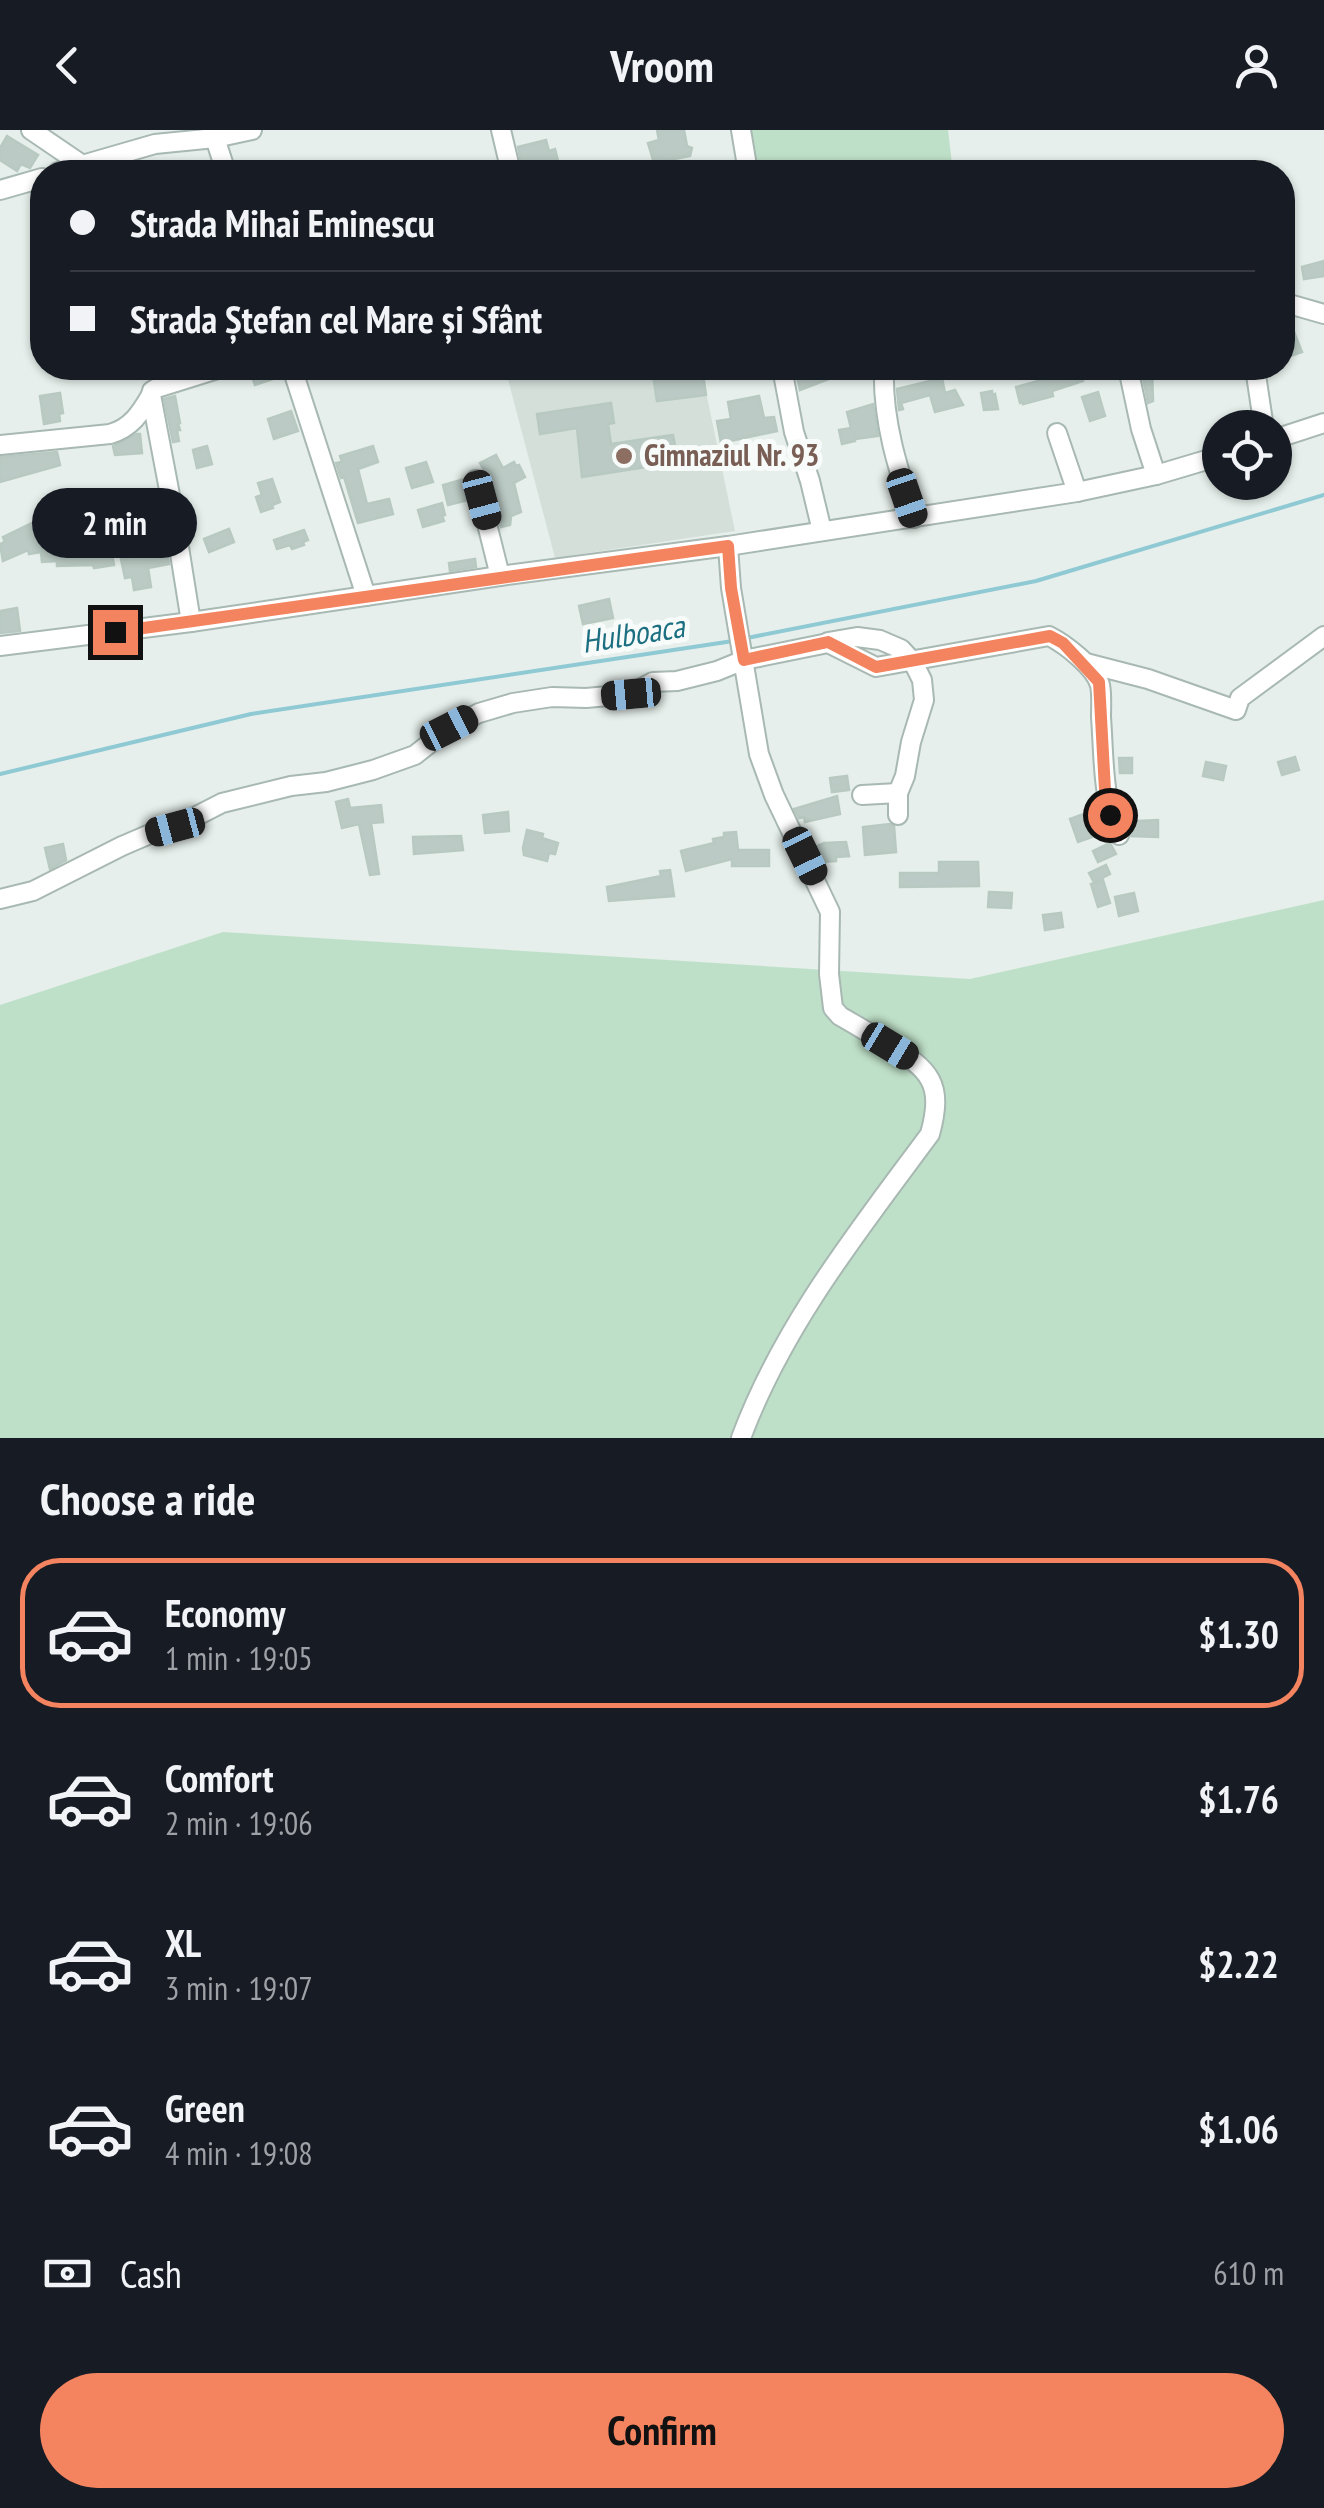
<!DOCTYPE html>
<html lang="en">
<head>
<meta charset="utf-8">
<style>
	:root { --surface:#171b24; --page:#20242c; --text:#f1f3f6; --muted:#9ea1a6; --line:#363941; --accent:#f4845f }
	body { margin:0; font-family:"PT Sans Narrow",sans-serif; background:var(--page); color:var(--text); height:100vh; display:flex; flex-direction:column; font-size:38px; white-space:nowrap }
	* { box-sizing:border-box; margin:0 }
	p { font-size:32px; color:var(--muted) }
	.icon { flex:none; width:55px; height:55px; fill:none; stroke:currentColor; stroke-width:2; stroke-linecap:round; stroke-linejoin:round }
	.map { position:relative; height:1308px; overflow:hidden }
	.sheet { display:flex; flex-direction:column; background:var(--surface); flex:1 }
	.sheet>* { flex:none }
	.top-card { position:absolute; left:30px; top:30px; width:1265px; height:220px; border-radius:40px; box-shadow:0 2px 8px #0004; display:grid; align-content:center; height:220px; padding:0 40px; background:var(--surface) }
	.tools { position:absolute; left:1202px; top:280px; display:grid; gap:20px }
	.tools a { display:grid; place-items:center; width:90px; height:90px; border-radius:50%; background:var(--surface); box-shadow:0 2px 8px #0004; font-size:50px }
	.end { position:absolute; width:45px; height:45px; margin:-22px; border:12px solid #f4845f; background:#111; box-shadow:0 0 0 5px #111 }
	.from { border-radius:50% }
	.bubble { position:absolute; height:70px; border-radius:35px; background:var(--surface); box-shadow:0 2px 8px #0004; font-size:32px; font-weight:600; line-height:70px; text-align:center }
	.car { position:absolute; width:30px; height:60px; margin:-30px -15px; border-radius:12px; box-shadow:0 0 8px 2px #0007; background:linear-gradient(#222 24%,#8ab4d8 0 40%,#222 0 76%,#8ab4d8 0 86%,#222 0) }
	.top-card b { display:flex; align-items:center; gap:35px; height:95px; font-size:38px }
	.top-card b+b { border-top:2px solid var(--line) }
	.top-card i { width:25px; height:25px; background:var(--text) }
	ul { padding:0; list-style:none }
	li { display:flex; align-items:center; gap:30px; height:150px; margin:0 20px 15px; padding:0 20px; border:5px solid transparent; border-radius:40px }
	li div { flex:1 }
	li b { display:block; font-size:38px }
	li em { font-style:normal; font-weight:600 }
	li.current { border-color:var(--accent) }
	li>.icon { width:90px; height:90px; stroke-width:1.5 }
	h2 { padding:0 40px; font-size:45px; line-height:120px }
	.pay { display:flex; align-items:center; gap:25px; height:110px; padding:0 40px; font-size:38px }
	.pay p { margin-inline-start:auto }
	.cta { display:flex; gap:20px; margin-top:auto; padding:20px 40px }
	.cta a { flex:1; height:115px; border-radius:60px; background:var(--accent); color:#111; font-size:40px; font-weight:600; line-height:115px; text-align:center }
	header { display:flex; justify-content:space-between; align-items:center; height:130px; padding:0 40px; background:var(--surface); font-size:45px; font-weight:600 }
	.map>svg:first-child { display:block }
	.built { fill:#d4dfda }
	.green { fill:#bfe0c8 }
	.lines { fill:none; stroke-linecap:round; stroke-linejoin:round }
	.stream { stroke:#8ec9d4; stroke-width:4 }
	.building { fill:#bbcac4; stroke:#b8c9c2; stroke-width:2.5 }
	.minor-casing { stroke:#a8b8b2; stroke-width:22 }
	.minor { stroke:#fff; stroke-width:18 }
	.route { stroke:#f4845f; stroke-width:12 }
	.education-dot { fill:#8d6e63; stroke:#f7fbf9; stroke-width:4 }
	.labels { text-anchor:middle; stroke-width:10; stroke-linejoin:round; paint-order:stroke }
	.education-label { font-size:30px; font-weight:bold; fill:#785e54; stroke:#f7fbf9; text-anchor:start }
	.water-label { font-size:32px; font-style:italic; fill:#1c6f80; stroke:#f7fbf9 }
</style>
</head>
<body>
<header><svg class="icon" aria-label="back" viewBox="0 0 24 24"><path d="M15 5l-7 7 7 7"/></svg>Vroom<svg class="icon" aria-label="person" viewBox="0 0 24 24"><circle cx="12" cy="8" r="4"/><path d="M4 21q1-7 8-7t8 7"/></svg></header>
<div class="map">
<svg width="1324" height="1308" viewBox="0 0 1324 1308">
	<rect width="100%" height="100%" fill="#e6efeb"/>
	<path class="built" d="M505 238H701L735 401 555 428Z"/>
	<g class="green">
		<path d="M749 0H948L953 42H755Z"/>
		<path d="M1324 770V1308H0V875L223 802 970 849Z"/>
	</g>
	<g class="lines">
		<g class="stream">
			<path d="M747 508 1036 451 1324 365"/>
			<path d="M0 644 251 584 733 511"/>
		</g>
	</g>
	<g class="building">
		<path d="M657 0H684L687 16 692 18 690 26 654 33 648 13 659 10Z"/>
		<path d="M7 6 38 25 30 38 21 34 17 41 0 30V18Z"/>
		<path d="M546 10 549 21 555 19 558 31 551 32 553 42H523L518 17Z"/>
		<path d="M1324 131V146L1304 149 1302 137Z"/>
		<path d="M1294 202 1302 222 1282 229V207Z"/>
		<path d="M249 238H279L282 246 255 255Z"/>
		<path d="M652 238H665L666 243 702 238 706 265 657 271Z"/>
		<path d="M795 238H855V239L800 260Z"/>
		<path d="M1045 238H1079L1083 251 1052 261 1053 266 1023 274V272L1020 273 1016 257 1049 248Z"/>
		<path d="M1141 238H1152L1153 271 1148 273Z"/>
		<path d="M942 248 945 263 955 260 963 275 935 282 930 265 901 273 903 279 899 280 897 259Z"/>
		<path d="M992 261V265L995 264 998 279 984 280 981 263Z"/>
		<path d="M1098 262 1105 286 1090 291 1082 267Z"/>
		<path d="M60 263 63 283 59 284 60 291 44 294 40 266Z"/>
		<path d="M175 266 180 293H178L180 300H177L179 311 173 312 164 269Z"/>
		<path d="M759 266 764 288 774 287 777 301 721 313 717 291 731 289 728 272Z"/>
		<path d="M611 273 614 293 608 294 611 314 673 305 678 332 582 347 577 298 540 304 537 284Z"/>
		<path d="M873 274 878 306 855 309V311L842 314 839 300 851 298 847 282Z"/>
		<path d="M291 281 298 301 274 309 268 289Z"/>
		<path d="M137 304H140L142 323 115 325 113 316Z"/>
		<path d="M207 316 212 334 197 338 193 320Z"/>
		<path d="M373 316 378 332 358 339 367 374 389 369 393 384 358 393 344 347 341 348 336 333 342 332 340 326Z"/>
		<path d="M57 322 60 335 0 352V327Z"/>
		<path d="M496 325 503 338 514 332 516 336 519 335 525 347 514 353 521 382 511 386 510 395 501 397 488 347 480 333Z"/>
		<path d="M426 332 433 352 412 358 406 338Z"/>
		<path d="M272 349 280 372 272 375 273 378 261 382 256 367 262 365 258 353Z"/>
		<path d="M464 349 468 370 448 375 443 355Z"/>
		<path d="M442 373 445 385 442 386 444 391 423 397 418 380Z"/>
		<path d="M36 391V394L43 393 46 411 80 407 82 424 111 419 114 435 94 438 93 435 57 436V431L42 432 41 422 29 424 28 420 3 431 0 414 5 412 3 407Z"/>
		<path d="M229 399 234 412 209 422 204 409Z"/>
		<path d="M304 400 308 410 303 412 304 415 292 419 290 415 277 419 274 410Z"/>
		<path d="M164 406 169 434 148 438 151 457 134 460 132 447 125 448 121 429 158 423 155 407Z"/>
		<path d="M475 429 476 437 450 441 449 433Z"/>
		<path d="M609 469 613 488 583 494 579 476Z"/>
		<path d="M17 478 20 501 0 503V481Z"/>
		<path d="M1295 627 1299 640 1282 645 1278 632Z"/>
		<path d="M1119 628H1132V643H1120Z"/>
		<path d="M1206 632 1226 636 1223 650 1203 646Z"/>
		<path d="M847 646 849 660 832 662 830 648Z"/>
		<path d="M837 666 840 684 805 692 804 687 799 688 794 679Z"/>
		<path d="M348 669 350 678 381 675 383 692 371 693 379 744 370 745 359 694 342 698 336 672Z"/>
		<path d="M508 682 509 701 485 703 483 685Z"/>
		<path d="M1086 683 1095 706 1078 712 1070 689Z"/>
		<path d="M1158 690V707L1131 706 1130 694H1137L1138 691Z"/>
		<path d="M890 694 894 696 896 722 865 725 863 697Z"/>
		<path d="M527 700 543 704 542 708 558 713 555 724 549 723 547 731 524 725 523 718Z"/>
		<path d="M736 702 738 720H769V736H732V729L686 741 681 721 714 713 713 709 724 707V703Z"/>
		<path d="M461 706 463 720 414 724 413 707Z"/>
		<path d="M846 712 849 726 836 727V731L820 732 813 718 824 713Z"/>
		<path d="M1110 713 1116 724 1098 732 1093 721Z"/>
		<path d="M63 714 66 730 50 739 45 718Z"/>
		<path d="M939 732H978L979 756 900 757V743H939Z"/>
		<path d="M1106 735 1110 744 1094 752 1089 743Z"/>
		<path d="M670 740 674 766 609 771 607 757 661 746 660 741Z"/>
		<path d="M1103 750 1110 773 1098 777 1091 754Z"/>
		<path d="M989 762 1012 763 1011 778 988 777Z"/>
		<path d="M1134 763 1138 781 1119 786 1115 767Z"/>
		<path d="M1061 783 1063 797 1045 800 1043 785Z"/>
	</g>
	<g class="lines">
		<g class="minor-casing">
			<g id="minor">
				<path d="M31 0 81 34"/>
				<path d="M501 0 511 42"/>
				<path d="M741 0 748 42"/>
				<path d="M215 8 226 42"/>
				<path d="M58 42 155 14 215 8 252 0"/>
				<path d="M0 60 42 48"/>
				<path d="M1289 174 1324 184"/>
				<path d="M292 238 366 466"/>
				<path d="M782 238 794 302 810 351 822 401"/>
				<path d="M884 238C882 290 898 339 914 388"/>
				<path d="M1128 238 1141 299 1156 345"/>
				<path d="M1255 238 1264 298"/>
				<path d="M1057 303 1077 362"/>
				<path d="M1275 309 1324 293"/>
				<path d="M0 315 110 304C131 298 140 284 151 265"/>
				<path d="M476 350 500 446"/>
				<path d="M728 416 731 458 759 624 774 665 830 782 829 844 833 878 840 886C856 895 872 905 888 914 930 940 944 953 930 1004 859 1100 783 1195 741 1308"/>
				<path d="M191 492 174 386 151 265 152 261 157 258 221 238"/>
				<path d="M828 512 857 507 880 510 901 519 913 532 922 550 924 570 911 612 905 646 898 663V685"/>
				<path d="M0 516 191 492 500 446 728 416 1077 362 1156 345 1220 326"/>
				<path d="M1086 533 1148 549 1236 580 1240 568 1324 506"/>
				<path d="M862 665 898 663"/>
				<path d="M0 769 33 761 122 716 150 704 175 697 222 673 291 656 326 652 373 640 415 625 449 598 479 583 513 573 552 567 586 568 631 564 653 552 677 551 717 541 744 530 828 513 876 537 1049 506C1065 514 1095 537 1100 555 1102 565 1101 577 1101 587 1104 627 1102 667 1119 705"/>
			</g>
		</g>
		<use href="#minor" class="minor"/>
	</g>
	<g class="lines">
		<path class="route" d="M115 502 728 416 731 458 744 530 828 512 876 537 1050 506 1063 513 1099 552 1105 660 1110 685"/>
	</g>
	<circle class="education-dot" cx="624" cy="326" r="10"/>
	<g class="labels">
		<g class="education-label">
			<text x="644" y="336">Gimnaziul Nr. 93</text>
		</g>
		<g class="water-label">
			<text transform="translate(633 504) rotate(-9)" y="11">Hulboaca</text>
		</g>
	</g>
</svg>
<div class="tools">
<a><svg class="icon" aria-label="locate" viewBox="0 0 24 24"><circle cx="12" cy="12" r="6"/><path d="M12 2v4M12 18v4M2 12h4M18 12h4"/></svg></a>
</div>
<i class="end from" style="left:1110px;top:685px"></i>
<i class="end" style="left:115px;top:502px"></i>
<div class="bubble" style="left:32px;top:358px;width:165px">2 min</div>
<i class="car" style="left:907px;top:368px;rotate:161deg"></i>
<i class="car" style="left:482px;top:370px;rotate:165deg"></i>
<i class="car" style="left:631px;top:564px;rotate:265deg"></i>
<i class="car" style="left:449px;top:598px;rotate:63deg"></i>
<i class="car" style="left:175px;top:697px;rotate:255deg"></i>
<i class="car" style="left:805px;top:726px;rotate:154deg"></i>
<i class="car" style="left:890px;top:916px;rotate:121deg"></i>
<div class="top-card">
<b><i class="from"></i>Strada Mihai Eminescu</b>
<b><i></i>Strada Ștefan cel Mare și Sfânt</b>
</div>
</div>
<section class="sheet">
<h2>Choose a ride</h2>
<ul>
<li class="current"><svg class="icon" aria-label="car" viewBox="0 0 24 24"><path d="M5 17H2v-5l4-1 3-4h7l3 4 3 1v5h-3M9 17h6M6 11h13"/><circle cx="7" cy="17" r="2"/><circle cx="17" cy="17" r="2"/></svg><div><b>Economy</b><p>1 min · 19:05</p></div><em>$1.30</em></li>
<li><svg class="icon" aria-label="car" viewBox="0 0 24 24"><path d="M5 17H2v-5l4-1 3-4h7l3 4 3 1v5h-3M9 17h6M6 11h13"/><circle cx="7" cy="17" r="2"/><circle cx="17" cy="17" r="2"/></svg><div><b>Comfort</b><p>2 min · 19:06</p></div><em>$1.76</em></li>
<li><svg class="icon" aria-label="car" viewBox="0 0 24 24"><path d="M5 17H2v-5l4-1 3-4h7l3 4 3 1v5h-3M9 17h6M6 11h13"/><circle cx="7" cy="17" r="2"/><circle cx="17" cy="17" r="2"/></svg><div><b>XL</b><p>3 min · 19:07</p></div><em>$2.22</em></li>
<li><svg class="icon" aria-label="car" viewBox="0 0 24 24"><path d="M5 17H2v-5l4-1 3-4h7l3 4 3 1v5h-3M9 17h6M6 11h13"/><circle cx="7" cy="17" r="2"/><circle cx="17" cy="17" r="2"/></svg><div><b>Green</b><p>4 min · 19:08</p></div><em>$1.06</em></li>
</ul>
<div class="pay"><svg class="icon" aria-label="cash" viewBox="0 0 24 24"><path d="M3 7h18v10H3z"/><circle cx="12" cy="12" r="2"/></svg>Cash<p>610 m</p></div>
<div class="cta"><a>Confirm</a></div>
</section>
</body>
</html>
